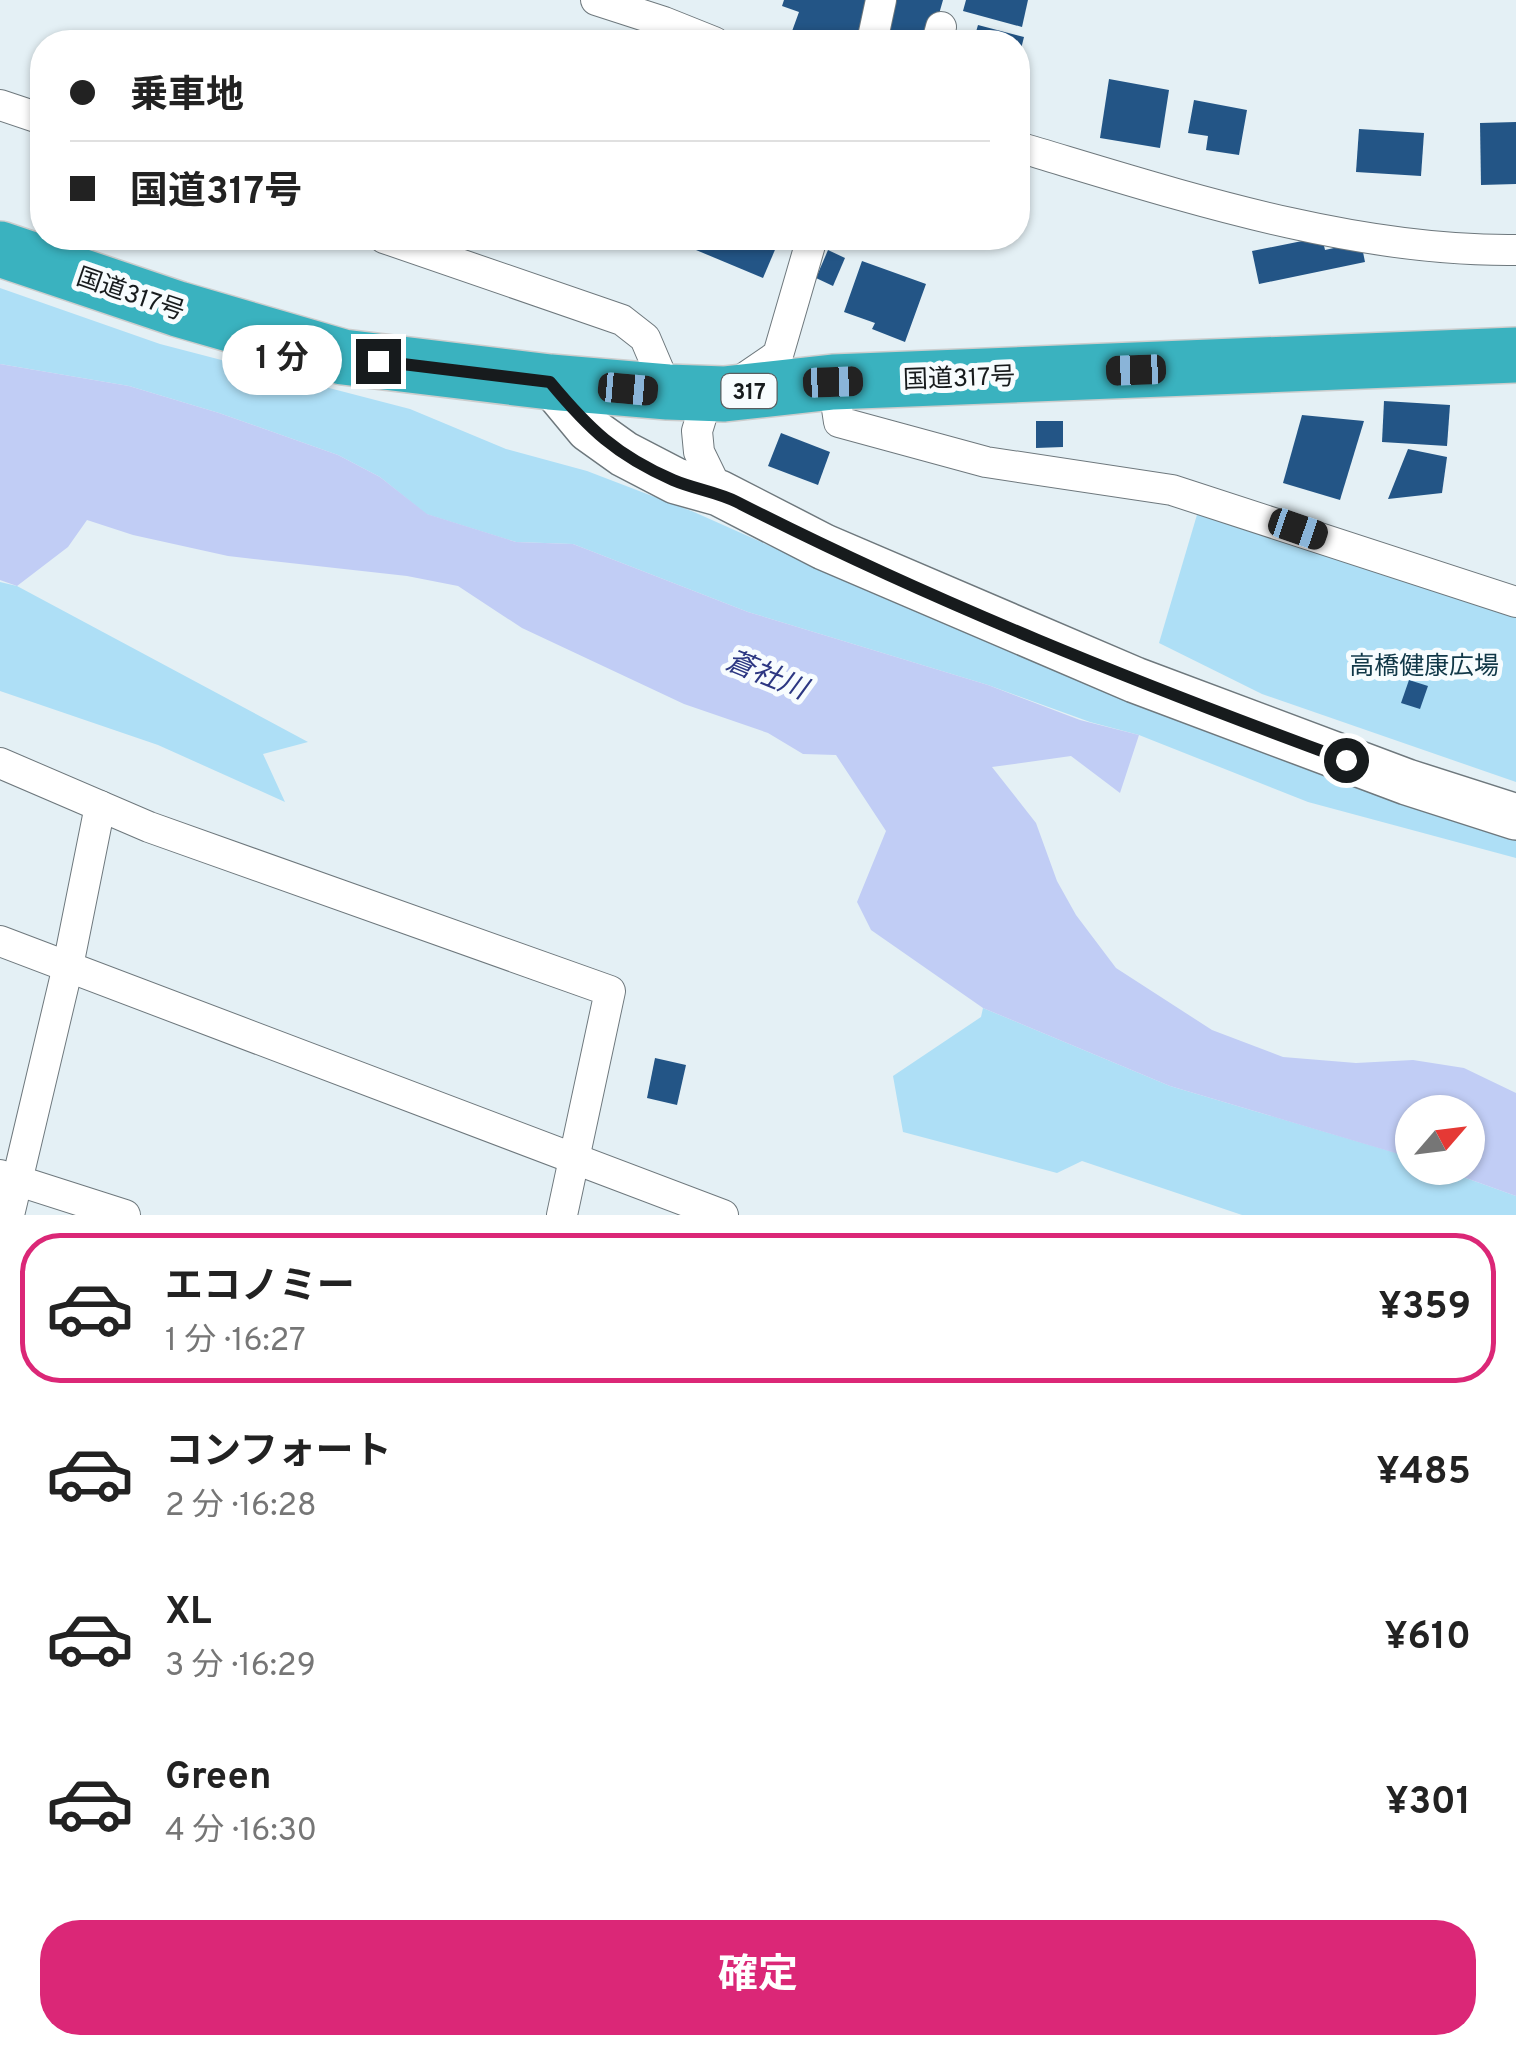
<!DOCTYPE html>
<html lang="ja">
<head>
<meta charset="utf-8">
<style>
	:root { --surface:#fff; --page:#f2f2f2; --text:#222; --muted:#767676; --line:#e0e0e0; --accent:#db2777 }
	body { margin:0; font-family:Overpass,"Noto Sans JP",sans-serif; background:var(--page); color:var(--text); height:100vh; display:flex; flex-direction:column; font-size:38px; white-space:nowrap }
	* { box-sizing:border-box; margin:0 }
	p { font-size:32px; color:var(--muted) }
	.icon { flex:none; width:55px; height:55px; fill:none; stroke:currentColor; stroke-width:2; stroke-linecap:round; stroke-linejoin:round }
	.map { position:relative; height:1215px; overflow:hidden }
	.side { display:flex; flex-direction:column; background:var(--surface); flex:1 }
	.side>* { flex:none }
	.guide { position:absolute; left:30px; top:30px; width:1000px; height:220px; border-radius:40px; box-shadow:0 2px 8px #0004; display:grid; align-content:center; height:220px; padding:0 40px; background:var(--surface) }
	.needle { width:65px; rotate:62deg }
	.buttons { position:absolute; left:1395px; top:1095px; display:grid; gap:20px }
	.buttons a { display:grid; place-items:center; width:90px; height:90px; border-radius:50%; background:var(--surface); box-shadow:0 2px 8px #0004; font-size:50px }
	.end { position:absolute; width:45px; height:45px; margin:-22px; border:12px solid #171b1d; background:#fff; box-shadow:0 0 0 5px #fff }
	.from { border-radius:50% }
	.bubble { position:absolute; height:70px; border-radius:35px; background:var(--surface); box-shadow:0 2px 8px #0004; font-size:32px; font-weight:700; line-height:70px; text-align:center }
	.car { position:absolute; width:30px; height:60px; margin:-30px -15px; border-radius:12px; box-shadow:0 0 8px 2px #0007; background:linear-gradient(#222 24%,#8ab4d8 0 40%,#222 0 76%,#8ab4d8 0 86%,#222 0) }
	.guide b { display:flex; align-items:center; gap:35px; height:95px; font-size:38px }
	.guide b+b { border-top:2px solid var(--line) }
	.guide i { width:25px; height:25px; background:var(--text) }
	ul { padding:18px 0 0; list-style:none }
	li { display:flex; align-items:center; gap:30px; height:150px; margin:0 20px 15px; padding:0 20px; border:5px solid transparent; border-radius:40px }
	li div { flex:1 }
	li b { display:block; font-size:38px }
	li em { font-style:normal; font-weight:700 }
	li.on { border-color:var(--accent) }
	li>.icon { width:90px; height:90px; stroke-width:1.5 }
	.primary-button { display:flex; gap:20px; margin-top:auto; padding:20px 40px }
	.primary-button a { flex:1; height:115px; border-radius:40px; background:var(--accent); color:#fff; font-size:40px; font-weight:700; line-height:115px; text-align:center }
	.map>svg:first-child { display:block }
	.green { fill:#aedff6 }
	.water { fill:#c1cdf5 }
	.building { fill:#235586 }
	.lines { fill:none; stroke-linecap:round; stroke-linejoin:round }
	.street-casing { stroke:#6e787d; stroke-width:32 }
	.secondary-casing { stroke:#6e787d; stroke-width:48 }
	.highway-casing { stroke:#cccdcd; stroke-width:58 }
	.street { stroke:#fff; stroke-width:30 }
	.secondary { stroke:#fff; stroke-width:45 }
	.highway { stroke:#3ab2bf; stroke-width:55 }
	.route { stroke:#171b1d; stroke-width:12 }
	.labels { text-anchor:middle; stroke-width:10; stroke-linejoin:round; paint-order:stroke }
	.shield { fill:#f7fcfe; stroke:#5a5e60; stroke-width:2.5 }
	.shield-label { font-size:22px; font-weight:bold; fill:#171b1d }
	.street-label { font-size:25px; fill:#171b1d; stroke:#f7fcfe }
	.park-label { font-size:25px; fill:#103747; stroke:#f7fcfe }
	.water-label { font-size:28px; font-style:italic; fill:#2c3782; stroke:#f7fcfe }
</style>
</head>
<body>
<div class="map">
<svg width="1516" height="1215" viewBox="0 0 1516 1215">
	<rect width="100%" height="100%" fill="#e4f0f5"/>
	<g class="green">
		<path d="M0 288 160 344 410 409 506 449 587 471 694 512 895 602 1141 705 1516 837V858L1308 802 1139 735 1090 722 988 685 748 612 573 544 516 542 426 514 380 477 338 455 219 413 129 386 0 364Z"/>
		<path d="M1199 508 1516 610V782L1262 694 1159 643Z"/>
		<path d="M0 582 17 586 308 742 263 754 285 802 158 745 0 691Z"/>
		<path d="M983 1008 1170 1086 1400 1154 1412 1158V1168H1438L1516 1196V1215H1242L1082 1161 1057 1173 903 1132 893 1076 981 1017Z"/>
	</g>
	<path class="water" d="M0 364 129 386 219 413 338 455 380 477 427 514 516 542 573 544 748 612 988 685 1080 720 1139 735 1120 793 1071 756 992 767 1036 823 1057 881 1076 915 1116 968 1212 1030 1283 1057 1356 1063 1413 1060 1464 1068 1516 1093V1196L1438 1168H1468V1112H1412V1158L1170 1086 983 1008 871 930 857 902 886 831 836 755 803 754 768 733 684 704 522 628 458 586 407 576 228 556 133 535 87 520 68 547 17 586 0 580Z"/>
	<g class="building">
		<path d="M784 0H881L866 42H817L791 34 799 12 782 6Z"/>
		<path d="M888 0H943L931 42H905L907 35 880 28Z"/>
		<path d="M966 0H1028L1022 27 963 11Z"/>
		<path d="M978 25 1024 37 1019 57 1018 42H973Z"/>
		<path d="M1109 79 1169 90 1160 148 1100 138Z"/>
		<path d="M1194 100 1247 110 1239 155 1206 150 1208 136 1188 133Z"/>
		<path d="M1516 122V184L1481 185 1480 123Z"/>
		<path d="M1359 129 1424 133 1421 176 1356 172Z"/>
		<path d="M1322 237 1325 250 1361 242 1365 262 1259 284 1252 251Z"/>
		<path d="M701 238H780L763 278 696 250Z"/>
		<path d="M828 250 845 258 833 286 816 278Z"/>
		<path d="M862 261 926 284 905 342 872 329 875 323 844 312Z"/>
		<path d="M1384 401 1450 405 1447 446 1382 442Z"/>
		<path d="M1302 415 1364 421 1340 500 1283 483Z"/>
		<path d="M1036 421H1063V447L1036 448Z"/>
		<path d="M781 433 830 452 818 485 768 466Z"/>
		<path d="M1408 449 1447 457 1442 493 1388 499Z"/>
		<path d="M1409 680 1428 686 1420 709 1401 703Z"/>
		<path d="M655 1058 686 1065 677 1105 647 1098Z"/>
	</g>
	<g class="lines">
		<g class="street-casing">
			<g id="street">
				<path d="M596 0 664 22 714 42"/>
				<path d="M872 42 881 0"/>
				<path d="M937 42 941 27"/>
				<path d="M0 105 42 119"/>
				<path d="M1018 147C1176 194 1349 252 1516 250"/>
				<path d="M384 238 622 320 645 338 668 392"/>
				<path d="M833 382 839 422 986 462 1172 490 1516 602"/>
				<path d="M719 493 699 452 697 431 705 405 778 355 812 238"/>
				<path d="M0 763 149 827 610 991 562 1215"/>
				<path d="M0 941 723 1215"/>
				<path d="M0 1175 125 1215"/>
				<path d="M9 1215 68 966 100 806"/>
			</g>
		</g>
		<g class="secondary-casing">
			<path id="secondary" d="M550 382 589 429 624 454 676 481 719 493 824 547 1135 680 1407 782 1516 817"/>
		</g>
		<g class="highway-casing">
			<path id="highway" d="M0 249 178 309 343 357 550 382 668 392 724 394 833 382 1516 355"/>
		</g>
		<use href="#street" class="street"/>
		<use href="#secondary" class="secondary"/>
		<use href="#highway" class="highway"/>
	</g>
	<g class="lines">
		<path class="route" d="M378 361 550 382C589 429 616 455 673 480 694 489 717 492 737 502 933 602 1140 684 1346 760"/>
	</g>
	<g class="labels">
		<rect class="shield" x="721.5" y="374" width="55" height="34" rx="8"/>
		<g class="shield-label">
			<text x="749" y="399">317</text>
		</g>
		<g class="street-label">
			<text transform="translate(131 293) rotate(19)" y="9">国道317号</text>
			<text transform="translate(959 377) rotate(-2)" y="9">国道317号</text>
		</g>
		<g class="park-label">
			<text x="1424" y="674">高橋健康広場</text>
		</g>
		<g class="water-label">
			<text transform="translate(767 674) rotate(22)" y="10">蒼社川</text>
		</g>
	</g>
</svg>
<div class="buttons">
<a><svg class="needle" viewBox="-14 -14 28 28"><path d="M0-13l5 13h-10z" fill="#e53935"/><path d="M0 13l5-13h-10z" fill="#767676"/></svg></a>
</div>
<i class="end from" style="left:1346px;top:760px"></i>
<i class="end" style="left:378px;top:361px"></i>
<div class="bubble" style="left:222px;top:325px;width:120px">1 分</div>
<i class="car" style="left:1136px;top:370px;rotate:268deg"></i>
<i class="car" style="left:833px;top:382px;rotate:88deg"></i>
<i class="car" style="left:628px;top:389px;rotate:95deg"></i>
<i class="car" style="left:1298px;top:529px;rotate:109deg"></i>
<div class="guide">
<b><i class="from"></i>乗車地</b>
<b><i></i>国道317号</b>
</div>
</div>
<section class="side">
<ul>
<li class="on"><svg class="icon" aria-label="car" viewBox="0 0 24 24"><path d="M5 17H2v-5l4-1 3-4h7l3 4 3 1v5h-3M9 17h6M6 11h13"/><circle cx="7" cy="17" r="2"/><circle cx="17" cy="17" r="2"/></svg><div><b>エコノミー</b><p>1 分 · 16:27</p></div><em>¥359</em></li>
<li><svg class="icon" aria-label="car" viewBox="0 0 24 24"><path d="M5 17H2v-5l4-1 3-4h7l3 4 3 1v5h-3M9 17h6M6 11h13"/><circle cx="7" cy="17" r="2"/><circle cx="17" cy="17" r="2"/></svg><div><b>コンフォート</b><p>2 分 · 16:28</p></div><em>¥485</em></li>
<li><svg class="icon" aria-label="car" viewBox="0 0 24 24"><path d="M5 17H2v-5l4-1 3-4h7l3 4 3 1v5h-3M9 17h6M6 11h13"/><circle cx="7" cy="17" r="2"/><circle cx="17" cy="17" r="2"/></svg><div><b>XL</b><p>3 分 · 16:29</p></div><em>¥610</em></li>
<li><svg class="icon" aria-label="car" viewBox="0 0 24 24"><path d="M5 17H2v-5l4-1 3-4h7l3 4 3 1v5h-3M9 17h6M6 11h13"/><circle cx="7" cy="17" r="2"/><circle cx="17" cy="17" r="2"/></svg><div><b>Green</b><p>4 分 · 16:30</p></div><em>¥301</em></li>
</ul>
<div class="primary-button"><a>確定</a></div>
</section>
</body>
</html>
